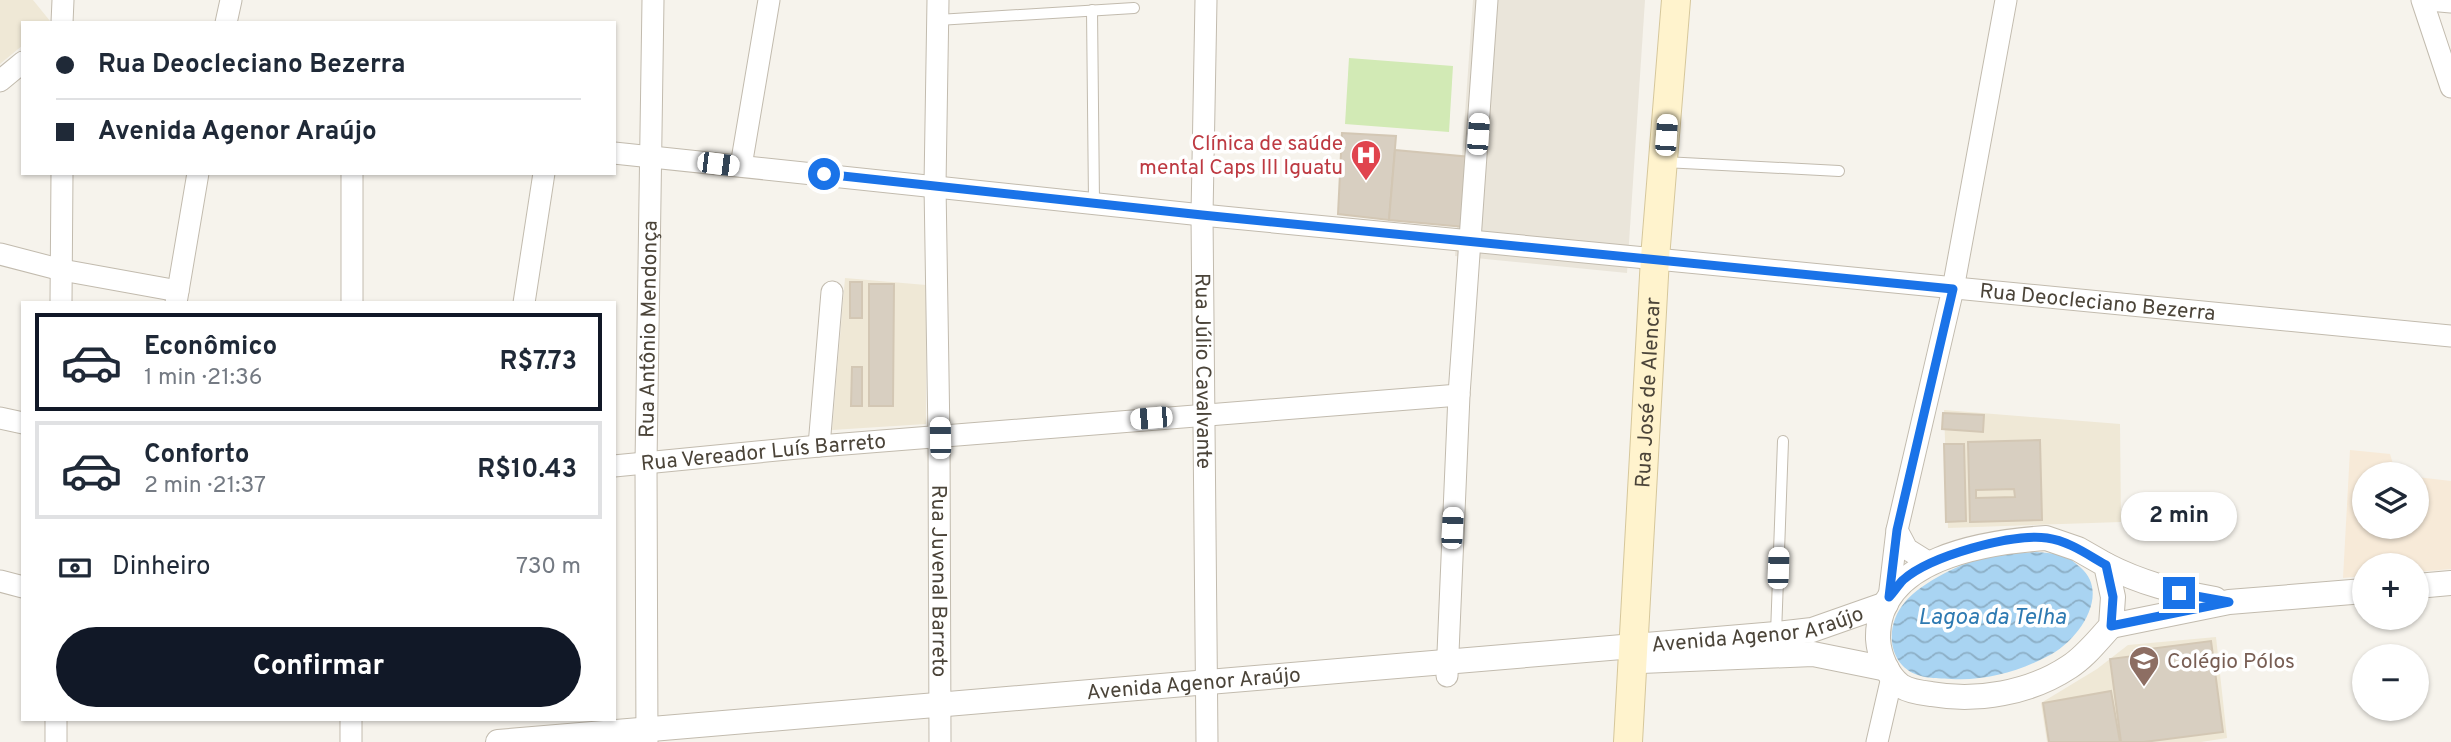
<!DOCTYPE html>
<html lang="pt">
<head>
<meta charset="utf-8">
<style>
	:root { --surface:#fff; --page:#f6f6f7; --text:#1f2937; --muted:#747a83; --line:#e0e1e3; --accent:#111827 }
	body { margin:0; font-family:Overpass,sans-serif; background:var(--page); color:var(--text); height:100vh; display:flex; flex-direction:column; font-size:26px; white-space:nowrap }
	* { box-sizing:border-box; margin:0 }
	p { font-size:23px; color:var(--muted) }
	.icon { flex:none; width:38px; height:38px; fill:none; stroke:currentColor; stroke-width:2; stroke-linecap:round; stroke-linejoin:round }
	.map { position:relative; flex:1; overflow:hidden }
	.details { position:absolute; left:21px; top:301px; width:595px; height:420px; display:flex; flex-direction:column; background:var(--surface); border-radius:0px; box-shadow:0 2px 5px #0004 }
	.details>* { flex:none }
	.top-card { position:absolute; left:21px; top:21px; width:595px; height:154px; border-radius:0px; box-shadow:0 2px 5px #0004; display:grid; align-content:center; height:154px; padding:0 35px; background:var(--surface) }
	.controls { position:absolute; left:2352px; top:462px; display:grid; gap:14px }
	.controls a { display:grid; place-items:center; width:77px; height:77px; border-radius:50%; background:var(--surface); box-shadow:0 2px 5px #0004; font-size:35px }
	.end { position:absolute; width:32px; height:32px; margin:-16px; border:9px solid #1a73e8; background:#fff; box-shadow:0 0 0 4px #fff }
	.from { border-radius:50% }
	.bubble { position:absolute; height:49px; border-radius:24px; background:var(--surface); box-shadow:0 2px 5px #0004; font-size:23px; font-weight:700; line-height:49px; text-align:center }
	.car { position:absolute; width:21px; height:42px; margin:-21px -10px; border-radius:9px; box-shadow:0 0 5px 2px #0007; background:linear-gradient(#fff 24%,#345 0 40%,#fff 0 76%,#345 0 86%,#fff 0) }
	.top-card b { display:flex; align-items:center; gap:24px; height:66px; font-size:26px }
	.top-card b+b { border-top:2px solid var(--line) }
	.top-card i { width:18px; height:18px; background:var(--text) }
	ul { padding:12px 0 0; list-style:none }
	li { display:flex; align-items:center; gap:21px; height:98px; margin:0 14px 10px; padding:0 21px; border:4px solid var(--line); border-radius:0px }
	li div { flex:1 }
	li b { display:block; font-size:26px }
	li em { font-style:normal; font-weight:700 }
	li.selected { border-color:var(--accent) }
	li>.icon { width:63px; height:63px; stroke-width:1.5 }
	.pay { display:flex; align-items:center; gap:18px; height:77px; padding:0 35px; font-size:26px }
	.pay p { margin-inline-start:auto }
	.button { display:flex; gap:14px; margin-top:auto; padding:14px 35px }
	.button a { flex:1; height:80px; border-radius:42px; background:var(--accent); color:#fff; font-size:28px; font-weight:700; line-height:80px; text-align:center }
	.map>svg:first-child { display:block }
	.residential { fill:#eae5da }
	.commercial { fill:#f7ead8 }
	.education { fill:#efe8d6 }
	.grass { fill:#d2eab5 }
	.water { fill:url(#water-waves) }
	.building { fill:#d8cfc1; stroke:#d3c7b4; stroke-width:2; fill-rule:evenodd }
	.lines { fill:none; stroke-linecap:round; stroke-linejoin:round }
	.service-casing { stroke:#c2bbae; stroke-width:12 }
	.minor-casing { stroke:#c2bbae; stroke-width:23 }
	.tertiary-casing { stroke:#c2bbae; stroke-width:26 }
	.secondary-casing { stroke:#d6c79b; stroke-width:30 }
	.service { stroke:#fff; stroke-width:10 }
	.minor { stroke:#fff; stroke-width:21 }
	.tertiary { stroke:#fff; stroke-width:24 }
	.secondary { stroke:#fff3cd; stroke-width:28 }
	.route { stroke:#1a73e8; stroke-width:9 }
	.labels { text-anchor:middle; stroke-width:7; stroke-linejoin:round; paint-order:stroke }
	.health-label { font-size:21px; fill:#be3a42; stroke:#fff; text-anchor:end }
	.street-label { font-size:21px; fill:#4b4439; stroke:#fff }
	.education-label { font-size:21px; fill:#785e54; stroke:#fff; text-anchor:start }
	.water-label { font-size:23px; font-style:italic; fill:#2e7ab2; stroke:#fff }
</style>
</head>
<body>
<div class="map">
<svg width="2451" height="742" viewBox="0 0 2451 742">
	<defs>
		<pattern id="water-waves" width="16" height="10" patternUnits="userSpaceOnUse" patternTransform="scale(1.75)"><rect width="16" height="10" fill="#a9d4f2"/><path d="M0 5q4-4 8 0t8 0" fill="none" stroke="#8caec5"/></pattern>
	</defs>
	<rect width="100%" height="100%" fill="#f6f3ec"/>
	<path class="residential" d="M1473 0H1645L1627 273 1455 256Z"/>
	<path class="commercial" d="M2350 450 2390 454 2396 474H2364V527H2417V477L2451 481V569L2417 572V565H2364V576L2343 578Z"/>
	<g class="education">
		<path d="M0 0H33L50 21 48 23H23V45L0 64Z"/>
		<path d="M845 278 926 285V424L832 430Z"/>
		<path d="M1944 410 2120 424 2121 522 1948 528Z"/>
		<path d="M2216 637 2227 738 2201 742H2047L2041 703 2097 669 2128 645Z"/>
	</g>
	<path class="grass" d="M1349 58 1453 66 1449 132 1345 124Z"/>
	<path class="water" d="M2036 552C2045 553 2055 553 2063 555 2069 557 2075 563 2080 567 2112 594 2077 642 2048 656 2018 672 1985 681 1951 679 1934 678 1915 679 1902 665 1886 647 1890 619 1905 602 1922 582 1963 562 1989 556 2004 553 2021 553 2036 552Z"/>
	<g class="building">
		<path d="M1342 133 1396 136 1389 220 1338 214Z"/>
		<path d="M1395 150 1471 157 1464 227 1389 220Z"/>
		<rect x="850" y="282" width="12" height="36"/>
		<path d="M869 284H894L893 406H869Z"/>
		<path d="M852 367H862V406H851Z"/>
		<path d="M1943 413 1984 415 1983 432 1942 429Z"/>
		<path d="M2040 440 2042 520 1970 522 1968 442ZM2014 489 2015 497 1976 498V490Z"/>
		<path d="M1944 444H1964L1966 521 1946 522Z"/>
		<path d="M2211 641 2223 732 2144 742H2121L2110 659 2134 656 2133 651Z"/>
		<path d="M2111 691 2120 742H2049L2043 703Z"/>
	</g>
	<g class="lines">
		<g class="service-casing">
			<g id="service">
				<path d="M1092 10 1094 202"/>
				<path d="M938 20 1134 8"/>
				<path d="M1664 162 1839 171"/>
				<path d="M1776 634 1783 441"/>
			</g>
		</g>
		<g class="minor-casing">
			<g id="minor">
				<path id="s1" d="M938 0 935 185 939 437 940 742"/>
				<path id="s2" d="M1206 0 1202 215 1207 742"/>
				<path d="M2422 0 2451 87"/>
				<path d="M2429 0 2451 2"/>
				<path d="M62 23 63 0"/>
				<path d="M226 23 231 0"/>
				<path d="M0 81 23 62"/>
				<path id="s3" d="M614 153 1202 215 2451 336"/>
				<path d="M741 166 769 0"/>
				<path d="M352 173V303"/>
				<path d="M0 254 62 270 178 291"/>
				<path d="M61 303 62 173"/>
				<path d="M176 303 198 173"/>
				<path d="M524 303 544 173"/>
				<path d="M0 418 23 423"/>
				<path d="M819 446 832 292"/>
				<path id="s4" d="M614 466 819 446 1459 395"/>
				<path d="M1897 530 1907 549 1931 564"/>
				<path d="M0 581 23 587"/>
				<path d="M1889 598 1897 530 1953 289 2006 0"/>
				<path d="M1447 676 1459 395 1487 0"/>
				<path d="M56 742V719"/>
				<path d="M351 742V719"/>
				<path id="s5" d="M647 742 646 463 653 0"/>
				<path d="M1877 742 1892 677"/>
			</g>
		</g>
		<g class="tertiary-casing">
			<g id="tertiary">
				<path d="M2046 538 2078 549 2106 565 2113 597 2111 626C2098 640 2085 657 2069 667 2030 693 1977 702 1931 694 1922 693 1909 691 1901 686 1887 676 1879 655 1878 639 1876 558 1986 542 2046 538Z"/>
				<path d="M2106 565C2141 583 2176 592 2215 599"/>
				<path d="M2417 586 2451 583"/>
				<path d="M2111 626 2229 602 2364 591"/>
				<path d="M1641 661 1813 654 1887 669"/>
				<path id="s6" d="M498 742 1776 634 1812 630 1886 604"/>
			</g>
		</g>
		<g class="secondary-casing">
			<g id="secondary">
				<path id="s7" d="M1628 742 1655 258 1676 0"/>
			</g>
		</g>
		<use href="#service" class="service"/>
		<use href="#minor" class="minor"/>
		<use href="#tertiary" class="tertiary"/>
		<use href="#secondary" class="secondary"/>
	</g>
	<g class="lines">
		<path class="route" d="M824 174 1202 215 1953 289 1897 530 1889 597C1894 592 1898 585 1903 580 1930 556 2012 533 2047 538 2069 541 2088 555 2106 565L2113 597 2111 626 2229 602 2179 593"/>
	</g>
	<defs>
		<g id="hospital-pin" transform="scale(1.575)"><path d="M0 17L-7.5 6A9.5 9.5 0 1 1 7.5 6Z" fill="#e0444e" stroke="#fff"/><path d="M-5-5h3v3.5h4V-5h3V5h-3V1.5h-4V5h-3Z" fill="#fff"/></g>
		<g id="school-pin" transform="scale(1.575)"><path d="M0 17L-7.5 6A9.5 9.5 0 1 1 7.5 6Z" fill="#8d6e63" stroke="#fff"/><path d="M0-5L7-2L0 1L-7-2ZM-4 1L0 2.5L4 1V4Q0 6-4 4Z" fill="#fff"/></g>
	</defs>
	<g fill-rule="evenodd">
		<use href="#hospital-pin" x="1366" y="155"/>
		<use href="#school-pin" x="2144" y="661"/>
	</g>
	<g class="labels">
		<g class="health-label">
			<text x="1343" y="150">Clínica de saúde<tspan x="1343" dy="24">mental Caps III Iguatu</tspan></text>
		</g>
		<g class="street-label">
			<text dy="7" stroke="none"><textPath href="#s3" startOffset="1491">Rua Deocleciano Bezerra</textPath></text>
			<text dy="7" stroke="none"><textPath href="#s5" startOffset="413">Rua Antônio Mendonça</textPath></text>
			<text dy="7" stroke="none"><textPath href="#s2" startOffset="371">Rua Júlio Cavalvante</textPath></text>
			<text dy="7" stroke="none"><textPath href="#s7" startOffset="350">Rua José de Alencar</textPath></text>
			<text dy="7" stroke="none"><textPath href="#s4" startOffset="150">Rua Vereador Luís Barreto</textPath></text>
			<text dy="7" stroke="none"><textPath href="#s1" startOffset="581">Rua Juvenal Barreto</textPath></text>
			<text dy="7" stroke="none"><textPath href="#s6" startOffset="1265">Avenida Agenor Araújo</textPath></text>
			<text dy="7" stroke="none"><textPath href="#s6" startOffset="698">Avenida Agenor Araújo</textPath></text>
		</g>
		<g class="education-label">
			<text x="2167" y="668">Colégio Pólos</text>
		</g>
		<g class="water-label">
			<text x="1992" y="624">Lagoa da Telha</text>
		</g>
	</g>
</svg>
<div class="controls">
<a><svg class="icon" aria-label="layers" viewBox="0 0 24 24"><path d="M12 4l9 5-9 5-9-5zM3 14l9 5 9-5"/></svg></a>
<a>+</a>
<a>−</a>
</div>
<i class="end from" style="left:824px;top:174px"></i>
<i class="end" style="left:2179px;top:593px"></i>
<div class="bubble" style="left:2121px;top:492px;width:116px">2 min</div>
<i class="car" style="left:1478px;top:134px;rotate:4deg"></i>
<i class="car" style="left:1666px;top:135px;rotate:4deg"></i>
<i class="car" style="left:718px;top:164px;rotate:97deg"></i>
<i class="car" style="left:1151px;top:418px;rotate:265deg"></i>
<i class="car" style="left:940px;top:438px;rotate:359deg"></i>
<i class="car" style="left:1452px;top:528px;rotate:3deg"></i>
<i class="car" style="left:1778px;top:568px;rotate:2deg"></i>
<div class="top-card">
<b><i class="from"></i>Rua Deocleciano Bezerra</b>
<b><i></i>Avenida Agenor Araújo</b>
</div>
<section class="details">
<ul>
<li class="selected"><svg class="icon" aria-label="car" viewBox="0 0 24 24"><path d="M5 17H2v-5l4-1 3-4h7l3 4 3 1v5h-3M9 17h6M6 11h13"/><circle cx="7" cy="17" r="2"/><circle cx="17" cy="17" r="2"/></svg><div><b>Econômico</b><p>1 min · 21:36</p></div><em>R$7.73</em></li>
<li><svg class="icon" aria-label="car" viewBox="0 0 24 24"><path d="M5 17H2v-5l4-1 3-4h7l3 4 3 1v5h-3M9 17h6M6 11h13"/><circle cx="7" cy="17" r="2"/><circle cx="17" cy="17" r="2"/></svg><div><b>Conforto</b><p>2 min · 21:37</p></div><em>R$10.43</em></li>
</ul>
<div class="pay"><svg class="icon" aria-label="cash" viewBox="0 0 24 24"><path d="M3 7h18v10H3z"/><circle cx="12" cy="12" r="2"/></svg>Dinheiro<p>730 m</p></div>
<div class="button"><a>Confirmar</a></div>
</section>
</div>
</body>
</html>
